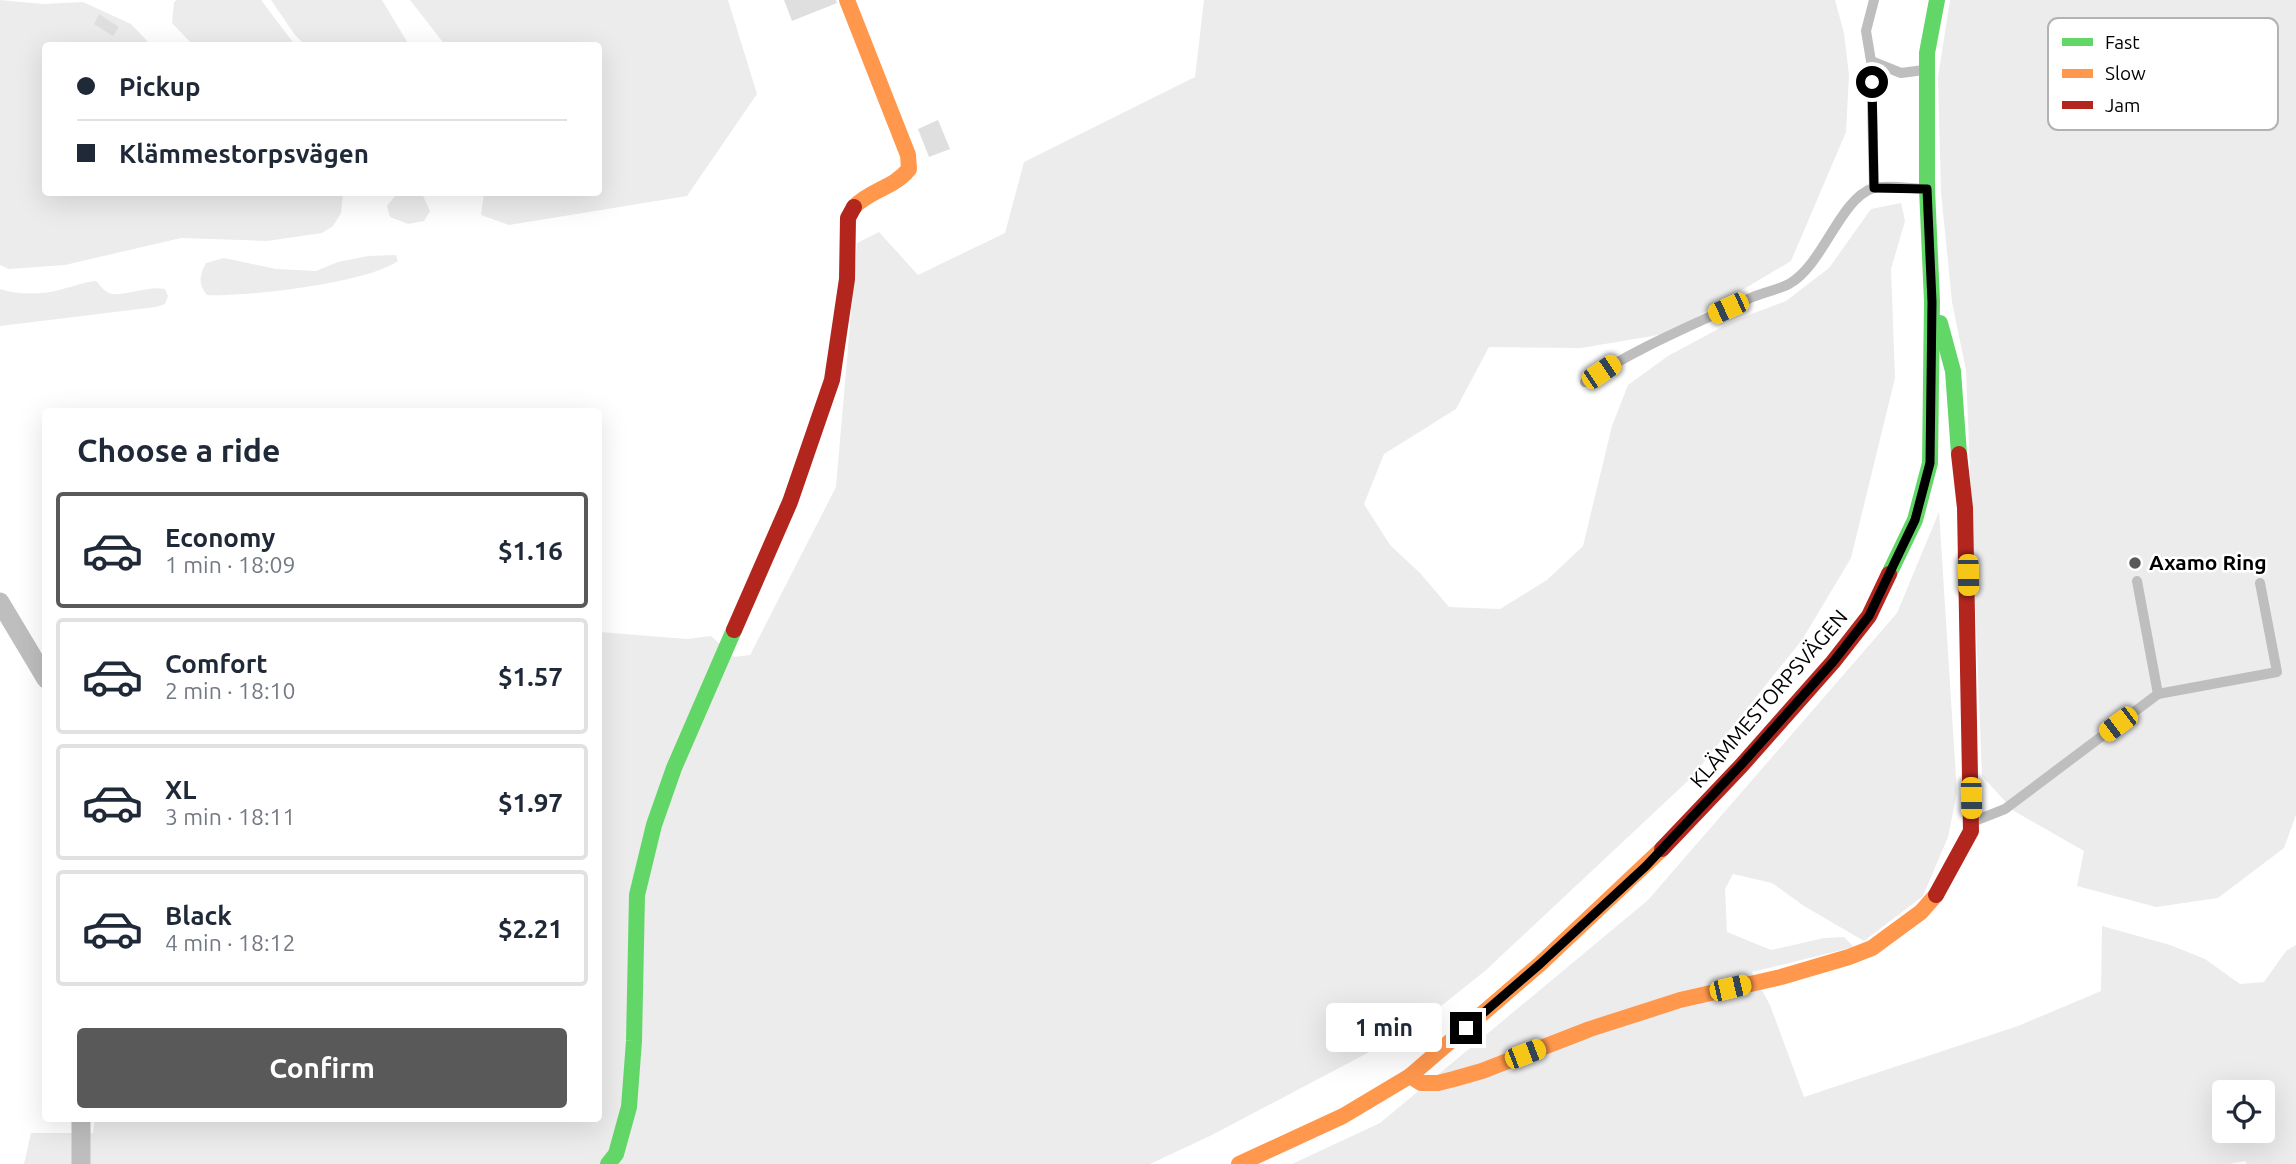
<!DOCTYPE html>
<html lang="en">
<head>
<meta charset="utf-8">
<style>
	:root { --surface:#fff; --page:#f6f6f7; --text:#1f2937; --muted:#747a83; --line:#e0e1e3; --accent:#595959 }
	body { margin:0; font-family:Ubuntu,sans-serif; background:var(--page); color:var(--text); height:100vh; display:flex; flex-direction:column; font-size:26px; white-space:nowrap }
	* { box-sizing:border-box; margin:0 }
	p { font-size:23px; color:var(--muted) }
	.icon { flex:none; width:38px; height:38px; fill:none; stroke:currentColor; stroke-width:2; stroke-linecap:round; stroke-linejoin:round }
	.map { position:relative; flex:1; overflow:hidden }
	.sheet { position:absolute; left:42px; top:408px; width:560px; height:714px; display:flex; flex-direction:column; background:var(--surface); border-radius:7px; box-shadow:0 7px 28px #0002 }
	.sheet>* { flex:none }
	.guide { position:absolute; left:42px; top:42px; width:560px; height:154px; border-radius:7px; box-shadow:0 7px 28px #0002; display:grid; align-content:center; height:154px; padding:0 35px; background:var(--surface) }
	.buttons { position:absolute; left:2212px; top:1080px; display:grid; gap:14px }
	.buttons a { display:grid; place-items:center; width:63px; height:63px; border-radius:7px; background:var(--surface); box-shadow:0 7px 28px #0002; font-size:35px }
	.end { position:absolute; width:32px; height:32px; margin:-16px; border:9px solid #000; background:#fff; box-shadow:0 0 0 4px #fff }
	.from { border-radius:50% }
	.bubble { position:absolute; height:49px; border-radius:7px; background:var(--surface); box-shadow:0 7px 28px #0002; font-size:23px; font-weight:700; line-height:49px; text-align:center }
	.car { position:absolute; width:21px; height:42px; margin:-21px -10px; border-radius:9px; box-shadow:0 0 5px 2px #0007; background:linear-gradient(#f5c518 24%,#345 0 40%,#f5c518 0 76%,#345 0 86%,#f5c518 0) }
	.guide b { display:flex; align-items:center; gap:24px; height:66px; font-size:26px }
	.guide b+b { border-top:2px solid var(--line) }
	.guide i { width:18px; height:18px; background:var(--text) }
	ul { padding:0; list-style:none }
	li { display:flex; align-items:center; gap:21px; height:116px; margin:0 14px 10px; padding:0 21px; border:4px solid var(--line); border-radius:7px }
	li div { flex:1 }
	li b { display:block; font-size:26px }
	li em { font-style:normal; font-weight:700 }
	li.selected { border-color:var(--accent) }
	li>.icon { width:63px; height:63px; stroke-width:1.5 }
	h2 { padding:0 35px; font-size:32px; line-height:84px }
	.action { display:flex; gap:14px; margin-top:auto; padding:14px 35px }
	.action a { flex:1; height:80px; border-radius:7px; background:var(--accent); color:#fff; font-size:28px; font-weight:700; line-height:80px; text-align:center }
	.map>svg:first-child { display:block }
	.green { fill:#ececec; fill-rule:evenodd }
	.building { fill:#dfdfdf }
	.lines { fill:none; stroke-linecap:round; stroke-linejoin:round }
	.lane { stroke:#bebebe; stroke-width:10 }
	.street { stroke:#bebebe; stroke-width:19 }
	.fast { stroke:#63d668; stroke-width:16 }
	.slow { stroke:#ff974d; stroke-width:16 }
	.jam { stroke:#b3261e; stroke-width:16 }
	.route { stroke:#000; stroke-width:9 }
	.poi-dot { fill:#595959; stroke:#fff; stroke-width:2.5 }
	.labels { text-anchor:middle; stroke-width:5; stroke-linejoin:round; paint-order:stroke }
	.poi-label { font-size:21px; font-weight:bold; fill:#000; stroke:#fff; text-anchor:start }
	.street-label { font-size:21px; fill:#000; stroke:#fff }
	.key { fill:#fff; stroke:#b2b2b2; stroke-width:2 }
	.key-label { font-size:19px; fill:#000 }
</style>
</head>
<body>
<div class="map">
<svg width="2296" height="1164" viewBox="0 0 2296 1164">
	<rect width="100%" height="100%" fill="#fff"/>
	<g class="green">
		<path d="M0 0 43 4 83 2 131 24 151 45 46 46V192L343 193 341 213 333 226 322 233 267 241 181 238 65 265 9 269 0 265Z"/>
		<path d="M177 0H261L295 45H193L172 23 174 2Z"/>
		<path d="M271 0H382L409 45H305L295 35Z"/>
		<path d="M410 0H728L757 94 687 196 509 225 481 215 484 193 598 192V46L445 45Z"/>
		<path d="M1204 0H1835L1844 33 1849 75 1846 132 1791 261 1670 333 1581 348 1489 347 1456 409 1384 454 1364 504 1390 545 1420 573 1449 607 1500 609 1547 580 1583 546 1612 426 1628 385 1668 356 1733 321 1786 301 1829 268 1871 209 1901 203 1905 221 1891 269 1895 378 1851 558 1802 640 1691 778 1485 971 1411 1030 1212 1135 1150 1164H24L31 1133H93L95 1118H598L599 632 687 639 711 636 734 657 750 655 836 487 857 243 879 232 918 275 1005 233 1024 162 1195 77Z"/>
		<path d="M1950 0H2296V815L2284 848 2218 898 2156 907 2077 886 2084 851 2014 811 1982 776 1966 370 1952 302 1941 192 1938 77Z"/>
		<path d="M404 193 423 196 430 211 424 221 408 224 390 217 387 206 396 195Z"/>
		<path d="M396 255 398 261C367 283 246 297 207 295 198 284 199 276 206 263L224 258 276 269 316 271 338 262 368 256Z"/>
		<path d="M96 281C100 285 104 291 109 293 119 298 149 285 165 289L168 296 165 304 156 307 0 326V289C19 295 43 295 63 289 74 286 84 282 96 281Z"/>
		<path d="M1939 512 1957 793 1948 837 1923 896 1864 941 1804 906 1772 883 1733 874 1725 889 1727 932 1771 950 1824 938 1844 937 1854 947 1752 972 1770 1005 1804 1097 2018 1026 2101 991 2102 926 2170 945 2205 959 2240 984 2264 982 2286 951 2296 945V1164H2247L2245 1161 2230 1164H1292L1380 1123 1648 900 1897 613ZM2224 1092H2263V1130H2224Z"/>
	</g>
	<g class="building">
		<path d="M784 0H836L837 3 792 21Z"/>
		<path d="M99 14 119 27 113 36 94 24Z"/>
		<path d="M938 120 950 149 929 157 918 129Z"/>
	</g>
	<g class="lines">
		<g class="lane">
			<path d="M1874 0 1866 31 1871 61 1874 188"/>
			<path d="M1871 61 1901 73 1924 70"/>
			<path d="M1585 382C1636 348 1693 325 1748 299 1761 293 1777 290 1789 284 1824 264 1839 200 1873 188 1885 184 1914 189 1927 189"/>
			<path d="M2137 581 2158 694"/>
			<path d="M1972 822 2005 809 2158 694 2277 672 2260 583"/>
		</g>
		<g class="street">
			<path d="M0 602 46 679"/>
			<path d="M81 1164V1118"/>
		</g>
		<g class="fast">
			<path d="M1940 323 1953 371 1959 454"/>
			<path d="M1889 574 1915 520 1930 463 1932 301 1927 189V53L1937 0"/>
			<path d="M608 1164 616 1154 629 1107 634 1041 637 895 654 825 674 768 734 630"/>
		</g>
		<g class="slow">
			<path d="M847 0 908 155 909 169C894 188 870 190 854 207"/>
			<path d="M1410 1076 1421 1083H1438L1454 1079 1482 1071 1590 1029 1680 1000 1781 977 1849 957 1872 948 1921 912 1936 895"/>
			<path d="M1239 1164 1343 1116 1410 1076 1540 964 1662 849"/>
		</g>
		<g class="jam">
			<path d="M734 630 790 502 832 380 847 279 848 218 854 207"/>
			<path d="M1662 849 1741 766 1833 662 1869 616 1889 574"/>
			<path d="M1936 895 1971 831 1965 508 1959 454"/>
		</g>
	</g>
	<g class="lines">
		<path class="route" d="M1466 1028 1540 964 1646 866 1741 765 1833 662 1869 616 1915 520 1930 463 1932 302 1927 189 1874 188 1872 82"/>
	</g>
	<circle class="poi-dot" cx="2135" cy="563" r="7"/>
	<g class="labels">
		<g class="poi-label">
			<text x="2149" y="570">Axamo Ring</text>
		</g>
		<g class="street-label">
			<text transform="translate(1769 699) rotate(-49)" y="7">KLÄMMESTORPSVÄGEN</text>
		</g>
	</g>
	<rect x="2048" y="18" width="230" height="112" rx="10" class="key"/>
	<rect x="2062" y="38" width="31" height="8" fill="#63d668"/>
	<rect x="2062" y="69" width="31" height="9" fill="#ff974d"/>
	<rect x="2062" y="101" width="31" height="8" fill="#b3261e"/>
	<g class="key-label">
		<text x="2105" y="49">Fast</text>
		<text x="2105" y="80">Slow</text>
		<text x="2105" y="112">Jam</text>
	</g>
</svg>
<div class="buttons">
<a><svg class="icon" aria-label="locate" viewBox="0 0 24 24"><circle cx="12" cy="12" r="6"/><path d="M12 2v4M12 18v4M2 12h4M18 12h4"/></svg></a>
</div>
<i class="end from" style="left:1872px;top:82px"></i>
<i class="end" style="left:1466px;top:1028px"></i>
<div class="bubble" style="left:1326px;top:1003px;width:116px">1 min</div>
<i class="car" style="left:1728px;top:308px;rotate:245deg"></i>
<i class="car" style="left:1601px;top:372px;rotate:56deg"></i>
<i class="car" style="left:1968px;top:575px;rotate:179deg"></i>
<i class="car" style="left:2118px;top:724px;rotate:233deg"></i>
<i class="car" style="left:1971px;top:798px;rotate:179deg"></i>
<i class="car" style="left:1730px;top:988px;rotate:77deg"></i>
<i class="car" style="left:1525px;top:1054px;rotate:69deg"></i>
<div class="guide">
<b><i class="from"></i>Pickup</b>
<b><i></i>Klämmestorpsvägen</b>
</div>
<section class="sheet">
<h2>Choose a ride</h2>
<ul>
<li class="selected"><svg class="icon" aria-label="car" viewBox="0 0 24 24"><path d="M5 17H2v-5l4-1 3-4h7l3 4 3 1v5h-3M9 17h6M6 11h13"/><circle cx="7" cy="17" r="2"/><circle cx="17" cy="17" r="2"/></svg><div><b>Economy</b><p>1 min · 18:09</p></div><em>$1.16</em></li>
<li><svg class="icon" aria-label="car" viewBox="0 0 24 24"><path d="M5 17H2v-5l4-1 3-4h7l3 4 3 1v5h-3M9 17h6M6 11h13"/><circle cx="7" cy="17" r="2"/><circle cx="17" cy="17" r="2"/></svg><div><b>Comfort</b><p>2 min · 18:10</p></div><em>$1.57</em></li>
<li><svg class="icon" aria-label="car" viewBox="0 0 24 24"><path d="M5 17H2v-5l4-1 3-4h7l3 4 3 1v5h-3M9 17h6M6 11h13"/><circle cx="7" cy="17" r="2"/><circle cx="17" cy="17" r="2"/></svg><div><b>XL</b><p>3 min · 18:11</p></div><em>$1.97</em></li>
<li><svg class="icon" aria-label="car" viewBox="0 0 24 24"><path d="M5 17H2v-5l4-1 3-4h7l3 4 3 1v5h-3M9 17h6M6 11h13"/><circle cx="7" cy="17" r="2"/><circle cx="17" cy="17" r="2"/></svg><div><b>Black</b><p>4 min · 18:12</p></div><em>$2.21</em></li>
</ul>
<div class="action"><a>Confirm</a></div>
</section>
</div>
</body>
</html>
